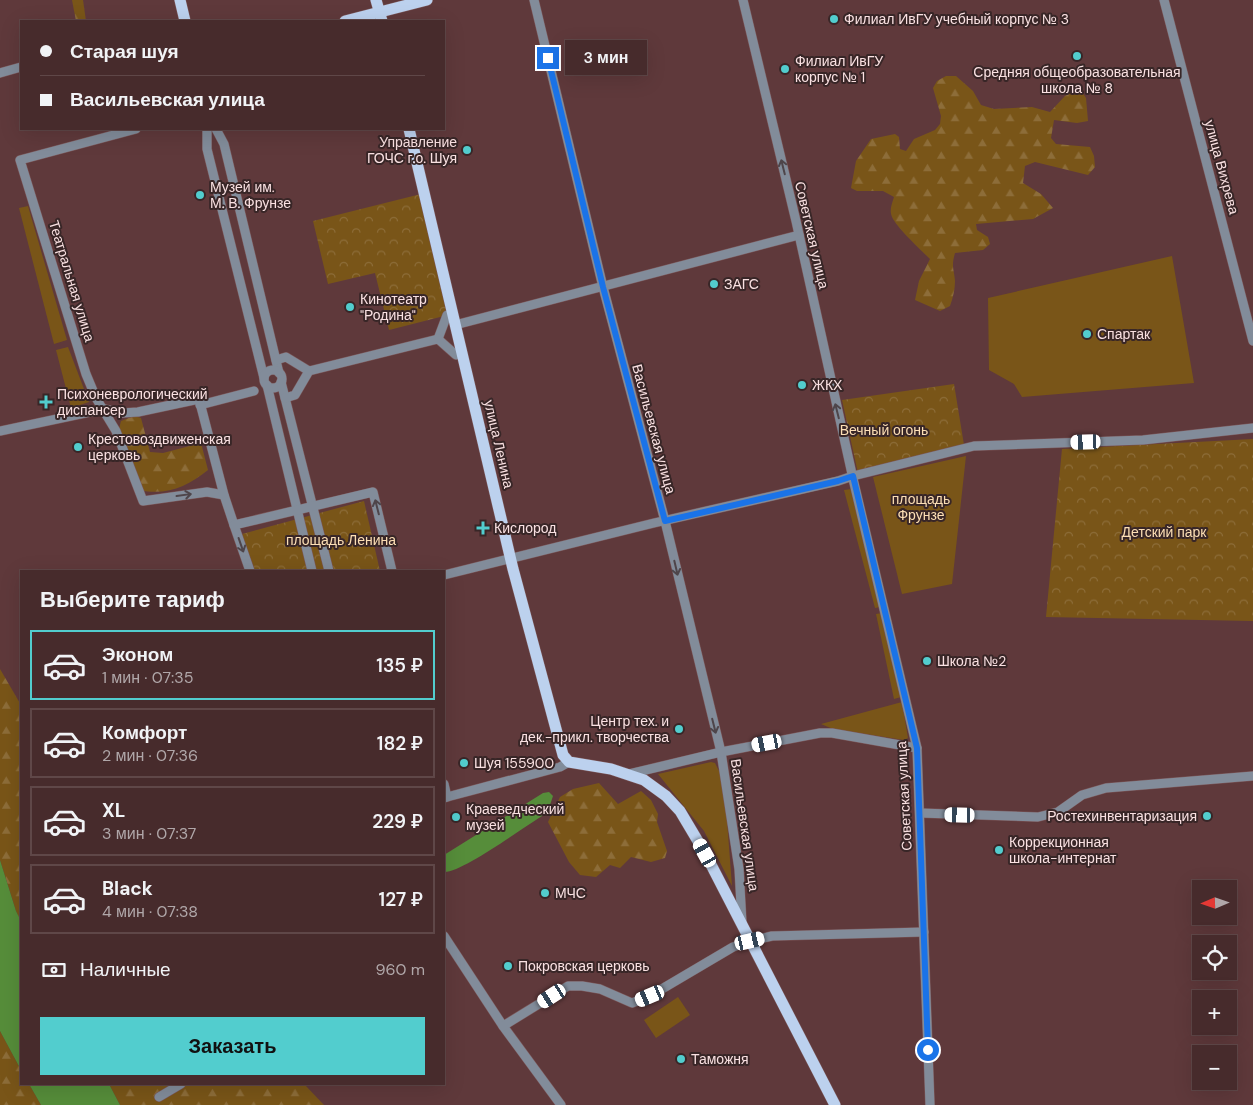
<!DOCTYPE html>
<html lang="ru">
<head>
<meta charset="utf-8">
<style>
	:root { --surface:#472b2c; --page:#4e3334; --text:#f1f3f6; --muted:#b0a7a9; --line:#5f4748; --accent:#52cdce }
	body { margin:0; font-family:"DM Sans",sans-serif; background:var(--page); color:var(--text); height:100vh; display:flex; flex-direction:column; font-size:19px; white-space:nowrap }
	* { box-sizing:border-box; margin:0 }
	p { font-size:16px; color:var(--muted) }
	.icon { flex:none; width:28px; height:28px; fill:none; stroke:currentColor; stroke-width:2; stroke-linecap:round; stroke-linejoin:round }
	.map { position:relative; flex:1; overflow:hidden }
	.details { position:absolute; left:20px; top:570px; width:425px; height:515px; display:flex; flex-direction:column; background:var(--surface); border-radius:0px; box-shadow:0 5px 20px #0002,0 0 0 1px var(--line) }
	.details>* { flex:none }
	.guide { position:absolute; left:20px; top:20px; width:425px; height:110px; border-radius:0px; box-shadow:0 5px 20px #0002,0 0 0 1px var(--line); display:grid; align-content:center; height:110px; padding:0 20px; background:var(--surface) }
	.needle { width:32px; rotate:268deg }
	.buttons { position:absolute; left:1192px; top:880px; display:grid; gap:10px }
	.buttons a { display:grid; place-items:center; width:45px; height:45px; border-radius:0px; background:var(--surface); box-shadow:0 5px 20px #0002,0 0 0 1px var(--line); font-size:25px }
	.end { position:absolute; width:22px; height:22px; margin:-11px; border:6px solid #1a73e8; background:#fff; box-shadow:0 0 0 2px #fff }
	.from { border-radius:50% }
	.bubble { position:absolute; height:35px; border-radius:0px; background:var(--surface); box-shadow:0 5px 20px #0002,0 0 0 1px var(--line); font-size:16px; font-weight:600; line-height:35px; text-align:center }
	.car { position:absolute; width:15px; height:30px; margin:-15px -8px; border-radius:6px; box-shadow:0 0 4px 1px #0007; background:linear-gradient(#fff 24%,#345 0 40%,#fff 0 76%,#345 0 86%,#fff 0) }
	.guide b { display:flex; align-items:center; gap:18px; height:48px; font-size:19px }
	.guide b+b { border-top:1px solid var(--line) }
	.guide i { width:12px; height:12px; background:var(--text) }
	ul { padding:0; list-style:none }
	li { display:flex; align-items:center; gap:15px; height:70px; margin:0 10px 8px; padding:0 10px; border:2px solid var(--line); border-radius:0px }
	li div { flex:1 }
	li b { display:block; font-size:19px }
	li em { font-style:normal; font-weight:600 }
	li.selected { border-color:var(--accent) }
	li>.icon { width:45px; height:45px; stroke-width:1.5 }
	h2 { padding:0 20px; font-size:22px; line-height:60px }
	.pay { display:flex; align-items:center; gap:12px; height:55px; padding:0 20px; font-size:19px }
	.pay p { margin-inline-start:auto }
	.cta { display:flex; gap:10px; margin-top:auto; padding:10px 20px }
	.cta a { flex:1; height:58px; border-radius:0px; background:var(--accent); color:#111; font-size:20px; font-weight:600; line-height:58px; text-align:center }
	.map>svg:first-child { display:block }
	.grass { fill:#795518 }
	.forest { fill:url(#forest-firs) }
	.park { fill:url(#park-crowns) }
	.water { fill:#568d3a }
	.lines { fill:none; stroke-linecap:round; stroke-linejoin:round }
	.minor-casing { stroke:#7b5759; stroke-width:10 }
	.major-casing { stroke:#7b5759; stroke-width:12 }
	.minor { stroke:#828c9a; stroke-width:9 }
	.major { stroke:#bcd1ee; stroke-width:11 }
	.oneway { stroke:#4e454a }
	.route { stroke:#1a73e8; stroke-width:6 }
	.poi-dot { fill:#52cdce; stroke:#382627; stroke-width:2 }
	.labels { text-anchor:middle; stroke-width:4; stroke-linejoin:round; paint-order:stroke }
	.poi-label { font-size:14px; fill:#fae1e2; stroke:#382627; text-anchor:start }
	.street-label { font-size:14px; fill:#fae1e2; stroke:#382627 }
	.park-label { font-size:14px; fill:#fddfb5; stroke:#382627 }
</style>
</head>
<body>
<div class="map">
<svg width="1253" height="1105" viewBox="0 0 1253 1105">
	<defs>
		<pattern id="forest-firs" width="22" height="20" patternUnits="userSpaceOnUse" patternTransform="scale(1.25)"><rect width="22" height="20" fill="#795518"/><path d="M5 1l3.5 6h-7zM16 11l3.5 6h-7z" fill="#8d6d39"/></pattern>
		<pattern id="park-crowns" width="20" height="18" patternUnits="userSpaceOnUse" patternTransform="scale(1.25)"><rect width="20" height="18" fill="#795518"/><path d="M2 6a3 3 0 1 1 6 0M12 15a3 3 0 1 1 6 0" fill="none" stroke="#8d6d39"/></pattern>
	</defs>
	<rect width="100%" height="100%" fill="#5f393b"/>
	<g class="grass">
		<path d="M28 206 67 340 54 344 19 208Z"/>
		<path d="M1172 256 1194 383 1022 397 1014 384 989 370 988 298Z"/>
		<path d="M68 347 89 402 71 408 56 350Z"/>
		<path d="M966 456 952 584 902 594 873 477Z"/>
		<path d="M852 489 881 607 875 608 844 490Z"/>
		<path d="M882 613 901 697 894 699 876 614Z"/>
		<path d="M902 702 908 738 904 740 833 729 821 724Z"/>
		<path d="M711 762 715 763 724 781 732 886 704 831 658 774Z"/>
		<path d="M678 997 690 1015 656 1038 644 1020Z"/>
	</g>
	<g class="forest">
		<path d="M72 0H83L86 21H76Z"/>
		<path d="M946 76H956L973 91 981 105 994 109 1032 107 1050 112 1065 96 1080 89 1086 98 1088 121 1077 123 1054 120 1051 138 1056 144 1090 147 1094 156 1095 167 1088 175 1035 162 1025 166 1023 183 1041 194 1053 208 1033 219 976 224 977 230 988 237 990 244 983 250 955 253C951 267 954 268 955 281 955 289 953 298 950 306L940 311 915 300 919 281 930 259C921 250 897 228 892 217 889 210 892 204 894 197L883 191H857L851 188 856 161 871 139 895 134 899 137 900 149 906 151 914 139 935 130 940 124 941 116 933 88 937 81Z"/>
		<path d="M134 416 141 418 150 452 163 453 201 443 208 470C187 487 166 496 139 490L119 429 121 421Z"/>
		<path d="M0 669 21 705V921L16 911 0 860Z"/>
		<path d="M599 783 618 804 641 791 651 800 658 814 657 822 667 851 665 858 651 862 631 857 620 868 610 865 596 877 580 875 569 862 548 822 560 797 573 789Z"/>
		<path d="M0 1031 21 1070V1084H29L41 1105H0Z"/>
		<path d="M109 1084H304L324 1105H120Z"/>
	</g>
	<g class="park">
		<path d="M425 193 452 314 389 330 375 273 328 284 313 221Z"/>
		<path d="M954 384 964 445 858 473 842 400Z"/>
		<path d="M1253 439V621L1046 617 1062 449Z"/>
		<path d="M364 501 380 571H255L242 534Z"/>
	</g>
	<g class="water">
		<path d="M549 792 553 796 550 805 542 816C524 827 461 873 444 872V855L543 793Z"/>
		<path d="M0 860 16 911 21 921V1070L0 1031Z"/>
		<path d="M29 1084H109L120 1105H41Z"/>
	</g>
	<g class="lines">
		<g class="minor-casing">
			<g id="minor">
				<path d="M534 0 603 287 665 521 721 752 739 869 742 923"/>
				<path d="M743 0 796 221 854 483 917 748 930 1105"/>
				<path d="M1164 0 1253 341"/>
				<path d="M0 73 21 67"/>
				<path d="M136 129 20 160 86 374 96 398 116 431 143 501 207 492 224 495"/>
				<path d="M207 129V149L264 378"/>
				<path d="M216 129 224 144 279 373"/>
				<path d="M455 325 799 235"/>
				<path d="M438 339 447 315"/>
				<path d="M276 360 286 357 309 371"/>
				<circle cx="273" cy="379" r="9"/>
				<path d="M281 382 329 571"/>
				<path d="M267 385 312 571"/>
				<path d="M285 398 295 395 309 371 438 339 456 355"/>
				<path d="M200 405 254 391"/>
				<path d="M0 431 104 409 122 413 138 412 199 399 224 495 234 525"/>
				<path d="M250 571 234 525 373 492 392 571"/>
				<path d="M444 575 654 523 838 481 853 476 974 446 1143 440 1253 428"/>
				<path d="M629 774 721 752 820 733H832L917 748"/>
				<path d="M444 784 447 797 444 798"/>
				<path d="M447 797 560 767 569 762"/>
				<path d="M920 813 1038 817 1058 812 1082 795 1106 788 1253 776"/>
				<path d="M444 936 503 1026 561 1105"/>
				<path d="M503 1026 568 986H582L600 989 632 1003 650 996 733 947 750 941 772 936 924 932"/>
				<path d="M159 1097 181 1084"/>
			</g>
		</g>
		<g class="major-casing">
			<g id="major">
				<path d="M180 0 185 21"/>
				<path d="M376 0 382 21"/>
				<path d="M345 21 427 0"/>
				<path d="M409 129 513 569 563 755 569 762 611 769 644 780 666 796 680 811 705 853 835 1105"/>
			</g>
		</g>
		<use href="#minor" class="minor"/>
		<use href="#major" class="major"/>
	</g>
	<defs><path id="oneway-shaft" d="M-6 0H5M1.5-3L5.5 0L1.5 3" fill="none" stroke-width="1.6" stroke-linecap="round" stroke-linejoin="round" transform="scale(1.25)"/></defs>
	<g class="oneway">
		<use href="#oneway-shaft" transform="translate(783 167) rotate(-104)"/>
		<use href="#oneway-shaft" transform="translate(837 411) rotate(-104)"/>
		<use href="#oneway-shaft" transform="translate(184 495) rotate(-8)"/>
		<use href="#oneway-shaft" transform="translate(377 507) rotate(-104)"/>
		<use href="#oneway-shaft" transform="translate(241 545) rotate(71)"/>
		<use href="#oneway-shaft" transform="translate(676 568) rotate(77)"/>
		<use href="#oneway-shaft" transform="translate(714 726) rotate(76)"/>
	</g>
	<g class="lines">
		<path class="route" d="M548 58 603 287 665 521 838 481 853 476 917 748 928 1050"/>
	</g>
	<g class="poi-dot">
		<circle cx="834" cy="19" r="5"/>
		<circle cx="1077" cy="56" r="5"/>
		<circle cx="785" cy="69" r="5"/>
		<circle cx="467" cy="150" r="5"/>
		<circle cx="200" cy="195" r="5"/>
		<circle cx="714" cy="284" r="5"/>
		<circle cx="350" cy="307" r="5"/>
		<circle cx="1087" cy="334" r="5"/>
		<circle cx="802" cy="385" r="5"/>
		<path d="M43.5 394.5h5v5h5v5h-5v5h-5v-5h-5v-5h5z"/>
		<circle cx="78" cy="447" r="5"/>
		<path d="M480.5 520.5h5v5h5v5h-5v5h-5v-5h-5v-5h5z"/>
		<circle cx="927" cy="661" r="5"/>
		<circle cx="679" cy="729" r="5"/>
		<circle cx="464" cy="763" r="5"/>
		<circle cx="1207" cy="816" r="5"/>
		<circle cx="456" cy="817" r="5"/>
		<circle cx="999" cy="850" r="5"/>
		<circle cx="545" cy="893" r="5"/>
		<circle cx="508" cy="966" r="5"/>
		<circle cx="681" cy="1059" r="5"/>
	</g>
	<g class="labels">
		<g class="poi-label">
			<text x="844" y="24">Филиал ИвГУ учебный корпус № 3</text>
			<text x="795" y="66">Филиал ИвГУ<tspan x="795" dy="16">корпус № 1</tspan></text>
			<text x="1077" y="77" text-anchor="middle">Средняя общеобразовательная<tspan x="1077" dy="16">школа № 8</tspan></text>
			<text x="457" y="147" text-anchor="end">Управление<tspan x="457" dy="16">ГОЧС г.о. Шуя</tspan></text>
			<text x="210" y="192">Музей им.<tspan x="210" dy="16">М. В. Фрунзе</tspan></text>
			<text x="724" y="289">ЗАГС</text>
			<text x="360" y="304">Кинотеатр<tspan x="360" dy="16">"Родина"</tspan></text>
			<text x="1097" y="339">Спартак</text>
			<text x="812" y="390">ЖКХ</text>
			<text x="57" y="399">Психоневрологический<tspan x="57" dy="16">диспансер</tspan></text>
			<text x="88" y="444">Крестовоздвиженская<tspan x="88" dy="16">церковь</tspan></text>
			<text x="494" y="533">Кислород</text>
			<text x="937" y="666">Школа №2</text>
			<text x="669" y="726" text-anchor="end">Центр тех. и<tspan x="669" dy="16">дек.-прикл. творчества</tspan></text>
			<text x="474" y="768">Шуя 155900</text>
			<text x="466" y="814">Краеведческий<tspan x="466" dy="16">музей</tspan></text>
			<text x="1197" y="821" text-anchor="end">Ростехинвентаризация</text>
			<text x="1009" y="847">Коррекционная<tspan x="1009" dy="16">школа-интернат</tspan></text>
			<text x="555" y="898">МЧС</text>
			<text x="518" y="971">Покровская церковь</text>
			<text x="691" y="1064">Таможня</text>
		</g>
		<g class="street-label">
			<text transform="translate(1222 167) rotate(75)" y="5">улица Вихрева</text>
			<text transform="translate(812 235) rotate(77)" y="5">Советская улица</text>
			<text transform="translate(72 281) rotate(73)" y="5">Театральная улица</text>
			<text transform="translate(654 429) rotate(75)" y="5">Васильевская улица</text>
			<text transform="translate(499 444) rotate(77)" y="5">улица Ленина</text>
			<text transform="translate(904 796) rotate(-93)" y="5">Советская улица</text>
			<text transform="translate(745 825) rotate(82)" y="5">Васильевская улица</text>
		</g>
		<g class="park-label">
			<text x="884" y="435">Вечный огонь</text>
			<text x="921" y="504">площадь<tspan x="921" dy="16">Фрунзе</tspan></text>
			<text x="1164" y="537">Детский парк</text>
			<text x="341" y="545">площадь Ленина</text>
		</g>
	</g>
</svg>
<div class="buttons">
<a><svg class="needle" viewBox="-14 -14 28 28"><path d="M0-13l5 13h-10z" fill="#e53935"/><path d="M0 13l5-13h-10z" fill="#b0a7a9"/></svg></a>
<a><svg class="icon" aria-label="locate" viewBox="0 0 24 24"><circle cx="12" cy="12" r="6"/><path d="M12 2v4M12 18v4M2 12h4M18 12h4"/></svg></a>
<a>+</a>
<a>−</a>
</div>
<i class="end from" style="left:928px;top:1050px"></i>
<i class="end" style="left:548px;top:58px"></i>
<div class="bubble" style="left:565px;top:40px;width:82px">3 мин</div>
<i class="car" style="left:1086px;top:442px;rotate:268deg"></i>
<i class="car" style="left:767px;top:743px;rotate:259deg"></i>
<i class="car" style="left:960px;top:815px;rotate:271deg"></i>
<i class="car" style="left:705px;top:853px;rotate:331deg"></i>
<i class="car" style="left:750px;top:941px;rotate:77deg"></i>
<i class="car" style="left:552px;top:996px;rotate:237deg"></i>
<i class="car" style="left:650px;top:996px;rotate:247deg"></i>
<div class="guide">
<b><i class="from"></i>Старая шуя</b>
<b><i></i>Васильевская улица</b>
</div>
<section class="details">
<h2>Выберите тариф</h2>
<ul>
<li class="selected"><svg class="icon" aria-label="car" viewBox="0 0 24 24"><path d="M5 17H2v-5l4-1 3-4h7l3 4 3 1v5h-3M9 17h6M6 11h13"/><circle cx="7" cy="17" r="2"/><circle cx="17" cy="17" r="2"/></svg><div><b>Эконом</b><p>1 мин · 07:35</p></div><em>135 ₽</em></li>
<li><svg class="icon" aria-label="car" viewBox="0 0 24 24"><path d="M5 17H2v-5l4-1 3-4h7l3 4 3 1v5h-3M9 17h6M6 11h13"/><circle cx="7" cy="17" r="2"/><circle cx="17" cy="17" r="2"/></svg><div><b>Комфорт</b><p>2 мин · 07:36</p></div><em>182 ₽</em></li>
<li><svg class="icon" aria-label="car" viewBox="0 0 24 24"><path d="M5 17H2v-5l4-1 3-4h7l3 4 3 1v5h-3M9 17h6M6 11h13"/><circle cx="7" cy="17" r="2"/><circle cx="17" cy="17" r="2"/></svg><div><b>XL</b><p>3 мин · 07:37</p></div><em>229 ₽</em></li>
<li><svg class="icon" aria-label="car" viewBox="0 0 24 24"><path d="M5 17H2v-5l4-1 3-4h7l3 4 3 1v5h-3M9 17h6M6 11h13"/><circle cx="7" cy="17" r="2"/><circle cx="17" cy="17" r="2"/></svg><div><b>Black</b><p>4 мин · 07:38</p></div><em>127 ₽</em></li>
</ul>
<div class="pay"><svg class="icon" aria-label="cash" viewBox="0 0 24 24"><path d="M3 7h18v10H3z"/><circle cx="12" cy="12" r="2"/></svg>Наличные<p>960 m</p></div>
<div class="cta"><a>Заказать</a></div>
</section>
</div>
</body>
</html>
